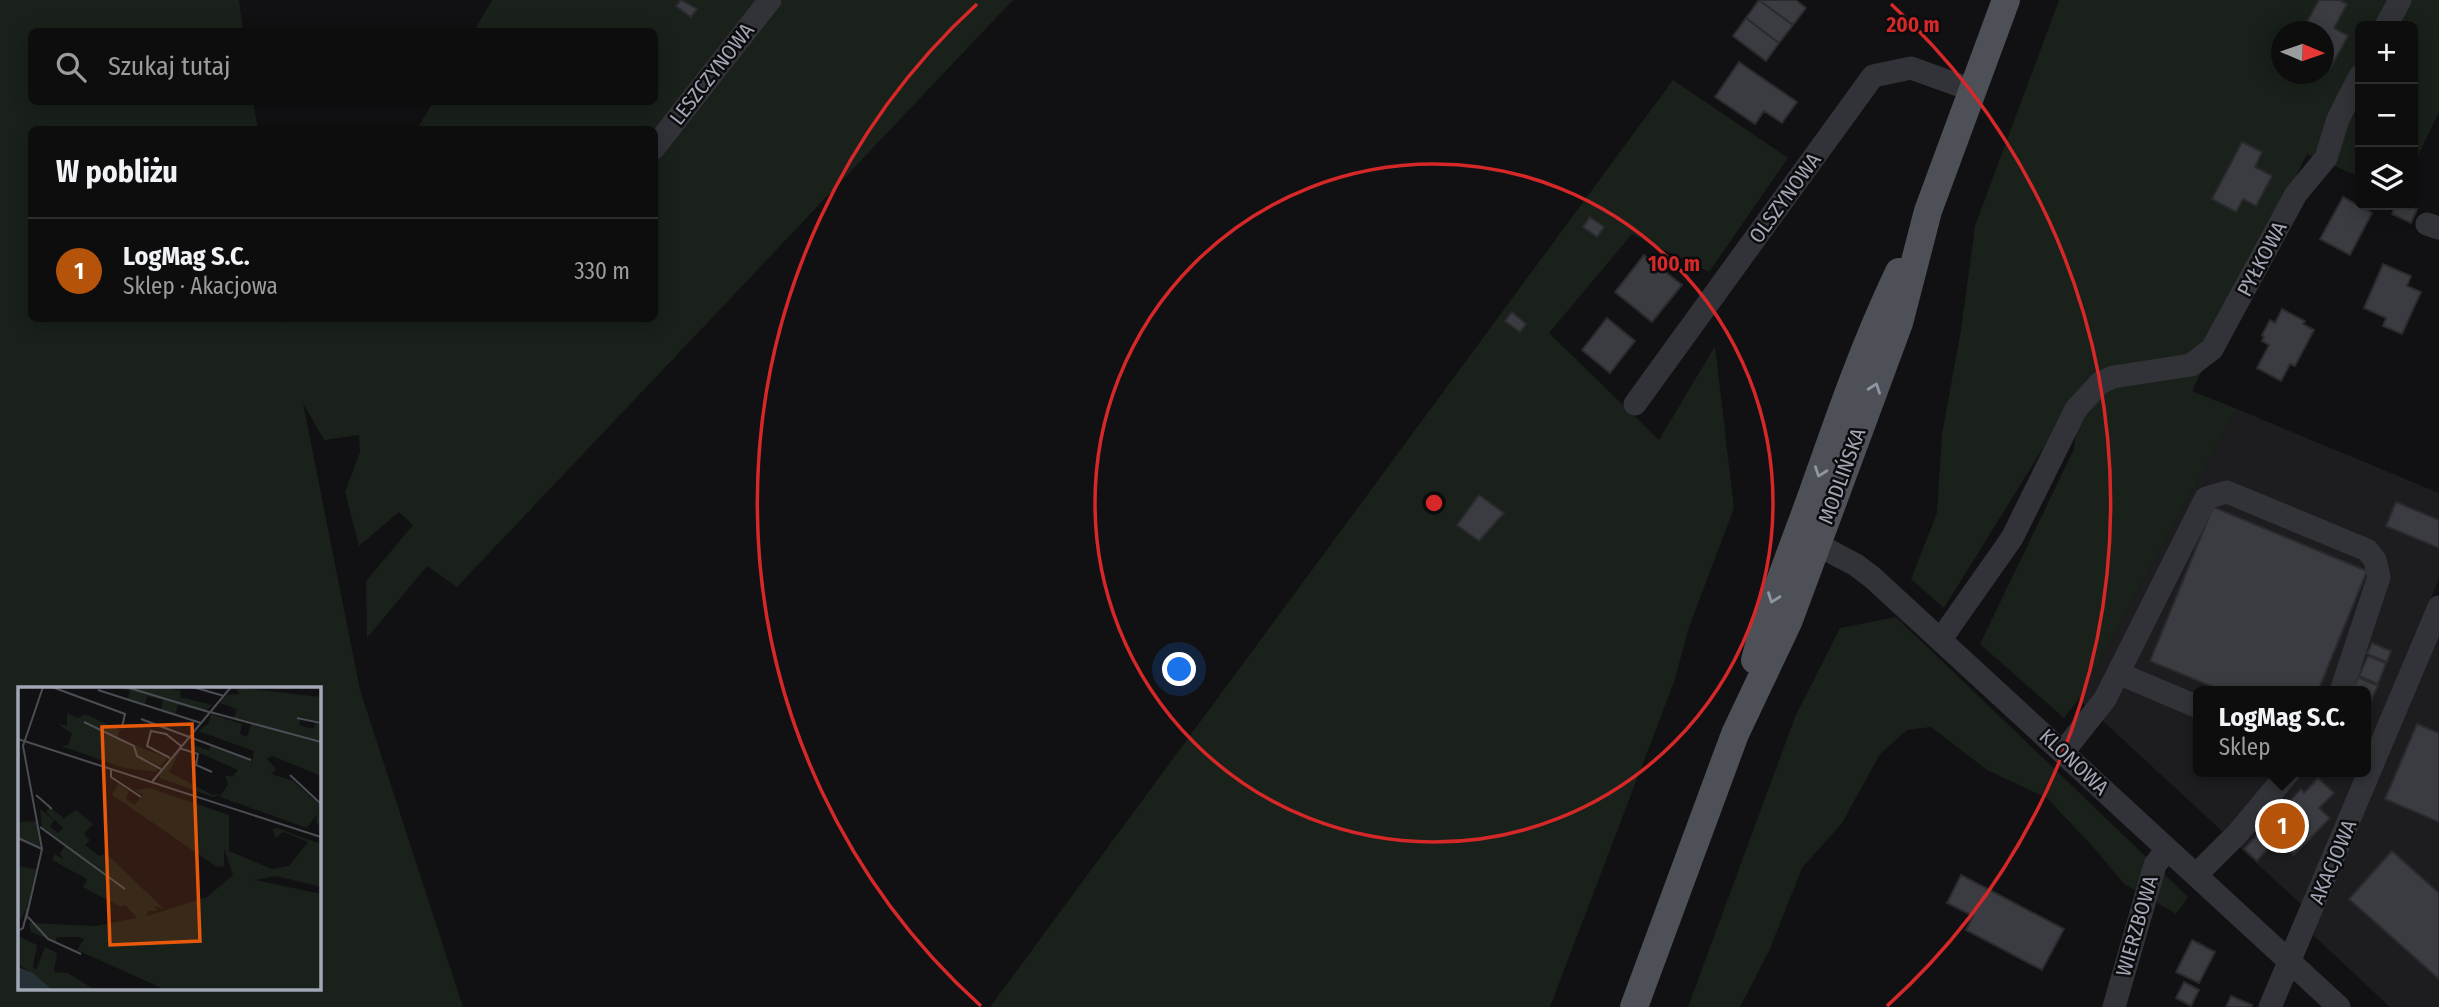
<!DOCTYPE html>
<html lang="pl">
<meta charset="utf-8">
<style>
body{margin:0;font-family:"Fira Sans Condensed",sans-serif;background:#161617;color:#f1f3f6}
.controls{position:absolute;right:21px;top:21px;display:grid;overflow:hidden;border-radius:10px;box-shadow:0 4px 18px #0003}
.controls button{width:63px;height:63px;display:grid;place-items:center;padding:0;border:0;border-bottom:2px solid #2d2d2e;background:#0d0d0e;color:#f1f3f6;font:35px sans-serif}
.compass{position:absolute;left:2271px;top:21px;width:63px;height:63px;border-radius:50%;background:#0d0d0e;box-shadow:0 4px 18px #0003;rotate:92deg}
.you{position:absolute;left:1180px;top:670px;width:24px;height:24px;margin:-18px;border:5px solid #fff;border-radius:50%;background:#1a73e8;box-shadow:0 0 0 10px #1a73e833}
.badge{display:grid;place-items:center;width:46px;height:46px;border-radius:50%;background:#b45309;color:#fff;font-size:23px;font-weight:700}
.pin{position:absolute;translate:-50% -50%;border:4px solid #fff;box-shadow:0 2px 7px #0006}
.popup{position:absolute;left:2193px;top:686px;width:178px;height:91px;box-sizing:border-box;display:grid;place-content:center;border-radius:10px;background:#0d0d0e;filter:drop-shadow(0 2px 5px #0005);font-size:23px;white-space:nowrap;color:#9a9c9e}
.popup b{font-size:26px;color:#f1f3f6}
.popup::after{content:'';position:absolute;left:50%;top:100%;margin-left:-14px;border:14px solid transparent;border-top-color:#0d0d0e}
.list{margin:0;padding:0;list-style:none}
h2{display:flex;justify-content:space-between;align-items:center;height:91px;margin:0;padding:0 28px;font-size:30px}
h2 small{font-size:23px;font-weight:400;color:#9a9c9e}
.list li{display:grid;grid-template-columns:46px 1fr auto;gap:21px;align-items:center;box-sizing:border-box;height:105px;padding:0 28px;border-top:2px solid #2d2d2e}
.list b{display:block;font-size:26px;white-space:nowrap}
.list p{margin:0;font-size:23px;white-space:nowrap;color:#9a9c9e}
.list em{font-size:23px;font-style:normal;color:#9a9c9e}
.icon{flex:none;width:38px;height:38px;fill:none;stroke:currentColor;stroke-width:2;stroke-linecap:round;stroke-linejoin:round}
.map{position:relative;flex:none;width:2439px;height:1007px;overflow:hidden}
.search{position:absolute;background:#0d0d0e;box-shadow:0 4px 18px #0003;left:28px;top:28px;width:630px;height:77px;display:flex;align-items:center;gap:18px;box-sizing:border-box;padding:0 24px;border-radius:10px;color:#9a9c9e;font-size:26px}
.panel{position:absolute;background:#0d0d0e;box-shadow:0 4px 18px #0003;left:28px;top:126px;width:630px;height:196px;border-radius:10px}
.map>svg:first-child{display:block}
.built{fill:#1d1d20}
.green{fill:#19211a;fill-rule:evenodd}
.building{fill:#3a3c41;stroke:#2b2b2f;stroke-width:2}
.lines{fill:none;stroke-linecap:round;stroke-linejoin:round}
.minor{stroke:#323338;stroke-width:23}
.major{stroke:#4d5057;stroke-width:28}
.oneway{stroke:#9096a2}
.ring{fill:none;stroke:#d62828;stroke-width:3.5}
.labels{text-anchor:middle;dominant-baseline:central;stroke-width:5;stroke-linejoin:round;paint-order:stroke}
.street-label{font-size:21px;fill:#a1a7b5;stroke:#0c0c0e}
.inset-road{fill:none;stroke:#4b4d54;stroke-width:2}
.view{fill:#e8590c;fill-opacity:0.15;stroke:#e8590c;stroke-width:3.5}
.inset-edge{fill:none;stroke:#a1a7b5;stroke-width:3.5}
.centre{fill:#d62828;stroke:#0c0c0e;stroke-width:3.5}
.ring-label{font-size:21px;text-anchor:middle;font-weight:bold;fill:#d62828;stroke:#0c0c0e;stroke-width:5;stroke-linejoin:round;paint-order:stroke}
</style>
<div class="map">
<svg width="2439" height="1007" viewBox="0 0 2439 1007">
<rect width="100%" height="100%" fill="#111113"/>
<path class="built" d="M2237,409L2439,493V579L2366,754V691H2198V772H2359L2303,906L2079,699Z
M2439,636V1007H2390L2313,935Z"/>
<path class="green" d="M0,0H239L243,31L32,32V102H253L258,129L32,130V318H285L286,323L303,318H654V130L417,129L433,102H654V32L474,31L492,0H1013L457,587L427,566L367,638L366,581L413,525L399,512L359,546L345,492L360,452L359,435L324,440L303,403L360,690L463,1007H0ZM19,688H318V988H19Z
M2059,0H2439V112L2413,166V26H2360V177L2307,154L2192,391L2237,409L2079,699L2064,718L1980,644L2074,449L2081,387L1944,608L1911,579L1937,513L1942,434L1961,330L1975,226ZM2282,32H2324V74H2282Z
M1673,80L1788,158L1709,272L1632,234L1549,333L1659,440L1715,346L1734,508L1689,627L1674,682L1550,1007H990Z
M1896,617L2188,897L2176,914L2124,884L2095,849L2047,798L1987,770L1931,727L1907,730L1880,754L1842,823L1802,868L1769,951L1740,1007H1688L1795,717L1840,628Z"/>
<path class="building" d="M681,0L697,9L691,17L676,6Z
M1759,0H1796L1806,8L1793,25Z
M1759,0L1793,25L1779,43L1746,18Z
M2319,0H2339L2347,4L2334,28L2348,36L2331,67L2324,63V32H2298L2300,27L2303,29Z
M1746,18L1779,43L1766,61L1733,36Z
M1739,62L1797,102L1782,123L1764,111L1755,124L1715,97Z
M2242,142L2262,152L2255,167L2272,176L2256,206L2243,199L2236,212L2212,199Z
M2343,197L2372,213L2350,255L2320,239Z
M2396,205L2417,209L2411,223L2392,214Z
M1590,217L1604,227L1597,237L1583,227Z
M1644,255L1682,285L1652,322L1615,292Z
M2383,264L2411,276L2407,286L2421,292L2402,334L2383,326L2386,318L2364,308Z
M2282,309L2305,321L2303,324L2314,330L2295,366L2290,364L2281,381L2257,368L2269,345L2262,341L2264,337L2262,335L2270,320L2275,323Z
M1512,312L1526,324L1520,332L1505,321Z
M1607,318L1635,341L1610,373L1582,350Z
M1479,495L1504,513L1479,541L1457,525Z
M2396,502L2439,520V548L2386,526Z
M2213,507L2367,571L2318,691H2223L2150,661Z
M2372,643L2391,651L2387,662L2367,654Z
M2368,656L2386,663L2378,684L2359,676Z
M2358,677L2378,686L2369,705L2366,704V691H2352Z
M2417,724L2439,733V822L2385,799Z
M2318,778L2334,793L2319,808L2330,818L2294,855L2265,827L2273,819L2277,823L2282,816L2279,812L2301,789L2304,793Z
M2258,834L2270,846L2257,861L2244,849Z
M2392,851L2439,893V979L2349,899Z
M1961,875L2064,929L2042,970L1966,930L1973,916L1947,903Z
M2192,940L2215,952L2199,983L2176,972Z
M2184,982L2199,990L2191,1006L2176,998Z
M2231,996L2252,1005L2251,1007H2226Z"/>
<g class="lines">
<path class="minor" d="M2386,26L2400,0
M654,148L770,0
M2427,224L2439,228
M1635,404L1873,76L1911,68L1972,90
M1803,537L1856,565L1873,578L2339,1007
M1941,639L2012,538L2076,409L2100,383L2113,377L2191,365L2212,349L2296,194L2326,158L2338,119L2360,76
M2118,673L2198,707
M2063,752L2105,699L2206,498L2227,492L2367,550L2375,560L2379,577L2341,691
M2196,875L2238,833L2289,772
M2114,1007L2155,865L2167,849
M2270,1007L2439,607"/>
<path class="major" d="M1755,660C1770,603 1793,548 1813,492C1839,418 1865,343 1899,272
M1634,1007L1735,734L1789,620L1899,323L1928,211L2006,0"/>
</g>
<defs><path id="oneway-chevron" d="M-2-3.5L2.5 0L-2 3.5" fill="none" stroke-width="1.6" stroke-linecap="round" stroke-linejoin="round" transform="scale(1.75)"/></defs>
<g class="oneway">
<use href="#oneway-chevron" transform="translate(1875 388) rotate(-70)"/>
<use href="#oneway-chevron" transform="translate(1820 472) rotate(110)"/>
<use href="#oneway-chevron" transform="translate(1773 598) rotate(110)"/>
</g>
<g class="ring">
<circle cx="1434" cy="503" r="339"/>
<path d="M981 1006A677 677 0 0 1 977 4M1891 4A677 677 0 0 1 1887 1006"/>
</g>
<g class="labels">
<g class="street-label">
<text transform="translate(712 74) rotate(-52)">LESZCZYNOWA</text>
<text transform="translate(1785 198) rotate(-54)">OLSZYNOWA</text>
<text transform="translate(2262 259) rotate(-62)">PYŁKOWA</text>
<text transform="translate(1842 476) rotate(-70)">MODLIŃSKA</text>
<text transform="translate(2074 762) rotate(43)">KLONOWA</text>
<text transform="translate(2333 862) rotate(-67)">AKACJOWA</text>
<text transform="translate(2137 926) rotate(-74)">WIERZBOWA</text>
</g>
</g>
<g transform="translate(18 687)">
<rect width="303" height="303" fill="#111113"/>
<path d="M97,0H146L163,4L162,10L194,18L187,25L160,18L157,27L143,22L145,13L129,9L127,17L110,12L112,4ZM217,0L303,10V35L283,30L281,38L295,42L298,36L303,37V89L254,69L249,72L258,82L253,87L275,94L303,119V140L298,136L299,127L289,141L202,110L210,97L207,88L214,90L220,83L173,62L175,58L191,63L192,59L234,74L236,64L180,44L190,37L193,27L224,37L222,47L229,50L233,37L216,31L219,22L202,16L209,8L222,7ZM49,26L60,31L67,27L102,43L99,51L149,71L143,79L125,71L140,82L137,85L106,81L43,59L50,58L54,47L40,37L49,39ZM165,59L151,85L195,108L205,106L195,110L142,91L141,86ZM100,97L111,104L108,111L116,118L125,108L117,103L132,101L211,128V164L254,182L271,179L290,155L266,145L250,155L257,150L255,142L259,141L303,157V200L259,189L237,193L303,207V303H148L59,263L66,252L62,250H39L37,255L13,245L11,236L78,239L119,231L107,218L103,220L65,200L69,192L34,173L37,167L45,172L42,166L47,159L24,142L22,122L36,133L32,140L40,146L45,141L28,125L31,120L45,130L43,133L58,123L75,137L66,147L72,153L67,158L81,169L88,166L147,223L137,219L139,224H130L129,229L189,210L215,188L206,161V179L199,180L94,108ZM0,103L1,135L19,134L22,160L0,151ZM0,179L18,182L11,216L2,234ZM0,249L19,258L15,280L18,283L27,260L39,266L36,285L50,286L77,303H0V279L27,295L0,277Z" fill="#19211a"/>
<path d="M0,280L15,286L34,303H0Z" fill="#263037"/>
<path class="inset-road" d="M34,0L107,27L104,40M108,0L191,25M175,0L206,9M80,3L183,36M192,25L303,55M279,31L303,36M123,32L233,73M66,35L116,59L119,69L143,82M0,52L303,150M161,61L180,67L178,78L194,85M152,71L129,59L133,44L148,47L163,59M93,83V90L123,110M272,88L303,117M134,95L213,0M18,108L34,122M22,140L107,202M0,151L24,162M10,230L30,252L63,267M8,232L24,162L5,59L25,0M0,244L5,241L10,221"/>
<path class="view" d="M174,37L182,254L92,258L84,40Z"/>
<rect width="303" height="303" class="inset-edge"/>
</g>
<circle cx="1434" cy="503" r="10" class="centre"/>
<g class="ring-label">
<text x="1913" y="32">200 m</text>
<text x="1674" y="271">100 m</text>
</g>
</svg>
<div class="controls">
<button>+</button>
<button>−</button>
<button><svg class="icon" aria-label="layers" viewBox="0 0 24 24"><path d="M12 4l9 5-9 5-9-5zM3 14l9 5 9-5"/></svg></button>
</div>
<svg class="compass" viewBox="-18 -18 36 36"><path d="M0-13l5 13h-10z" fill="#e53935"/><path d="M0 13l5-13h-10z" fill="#9a9c9e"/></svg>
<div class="you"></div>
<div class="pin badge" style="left:2282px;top:826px">1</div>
<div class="popup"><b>LogMag S.C.</b>Sklep</div>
<div class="search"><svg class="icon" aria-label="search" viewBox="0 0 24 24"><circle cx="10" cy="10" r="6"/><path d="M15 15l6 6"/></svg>Szukaj tutaj</div>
<section class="panel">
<h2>W pobliżu<small></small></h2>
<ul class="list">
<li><span class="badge">1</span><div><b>LogMag S.C.</b><p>Sklep · Akacjowa</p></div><em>330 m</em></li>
</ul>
</section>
</div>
